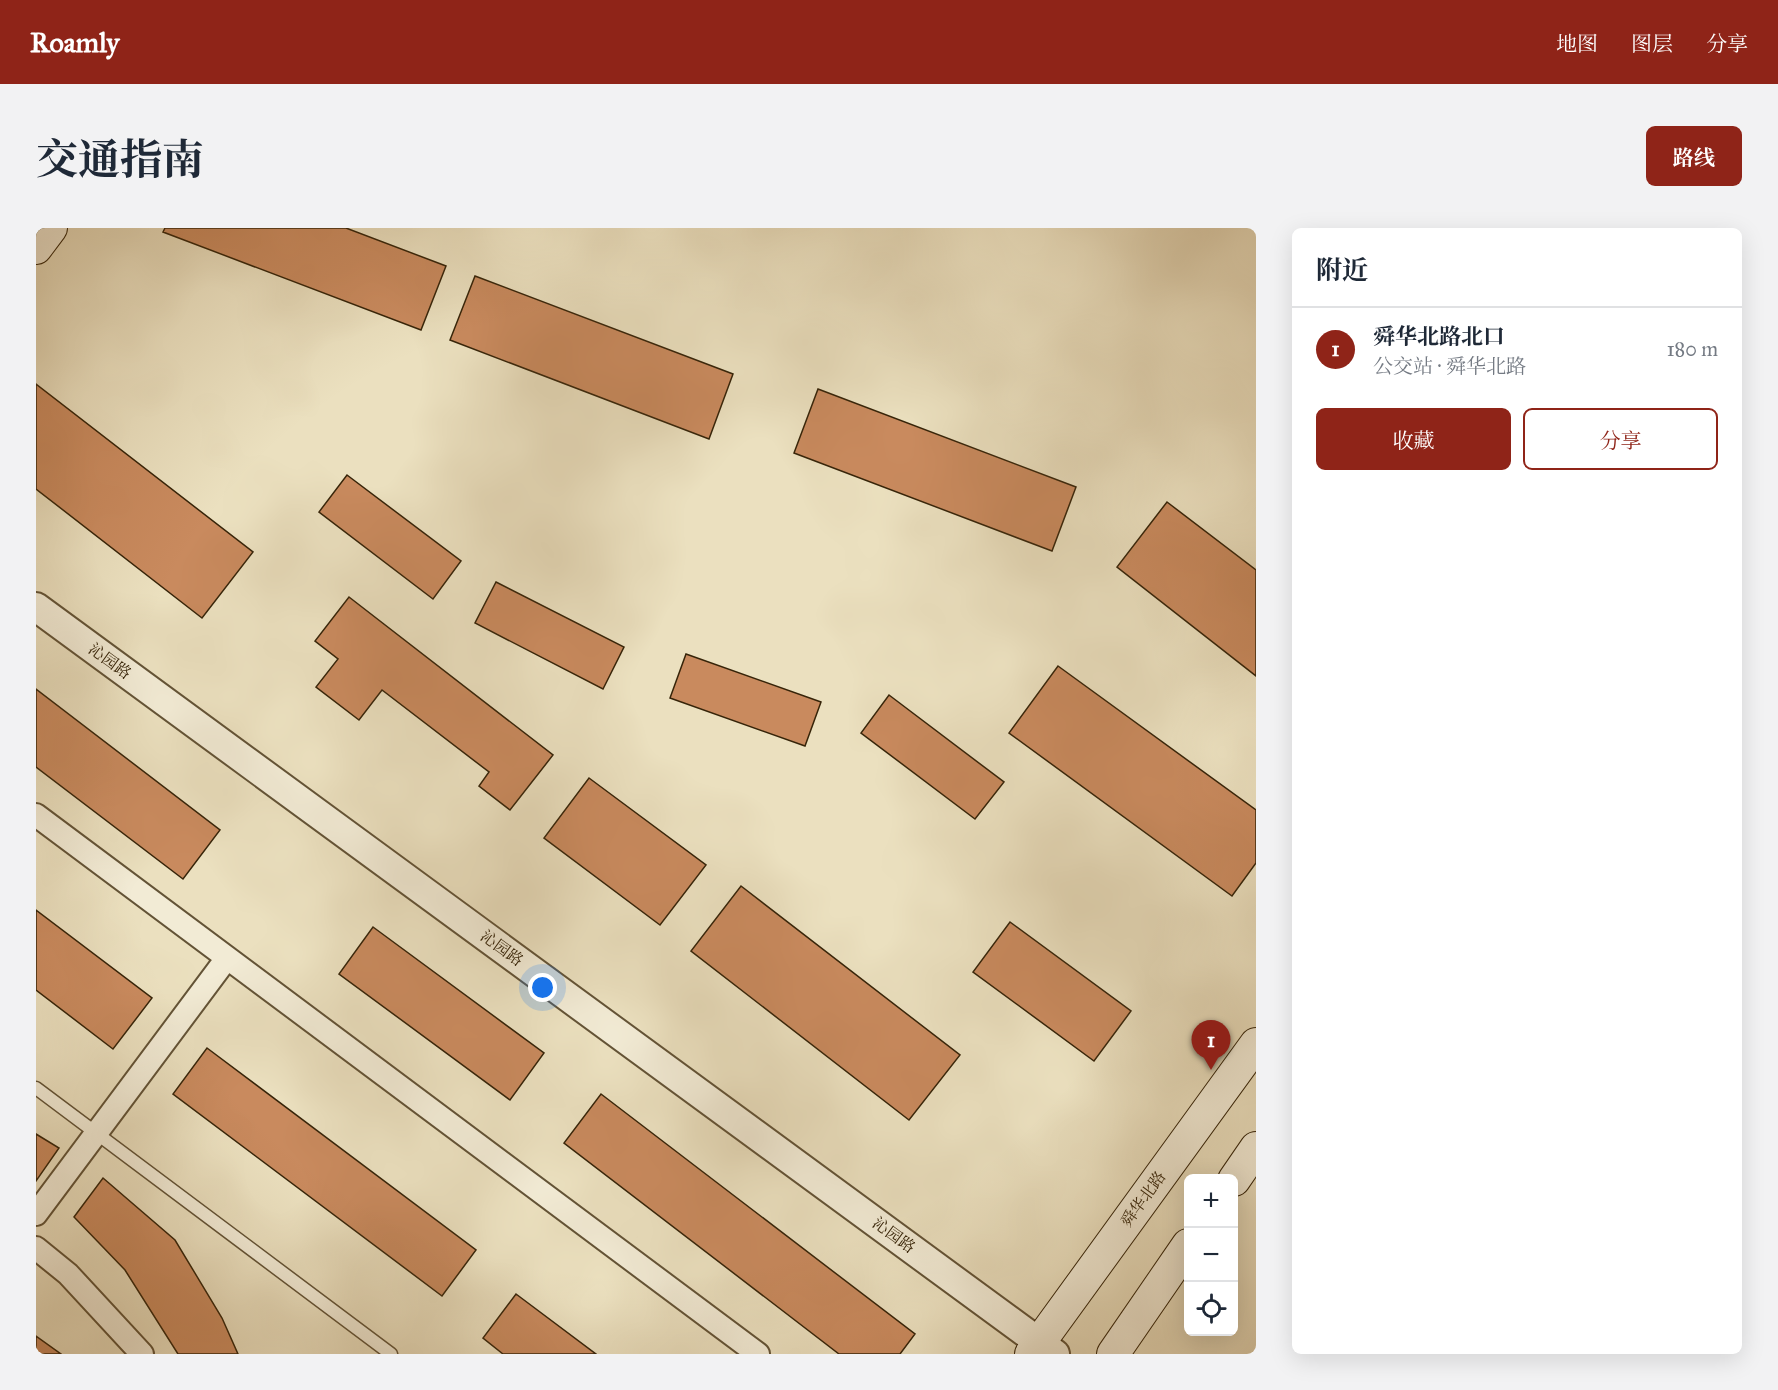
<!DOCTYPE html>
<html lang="zh">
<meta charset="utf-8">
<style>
body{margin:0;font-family:"IM FELL Great Primer","Noto Serif SC",serif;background:#f2f2f3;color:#1f2937}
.controls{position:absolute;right:18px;bottom:18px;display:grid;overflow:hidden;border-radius:9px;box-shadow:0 6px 24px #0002}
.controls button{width:54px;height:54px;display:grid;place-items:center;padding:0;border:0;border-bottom:2px solid #e0e1e3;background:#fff;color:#1f2937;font:30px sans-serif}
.you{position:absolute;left:507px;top:760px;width:21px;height:21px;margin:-15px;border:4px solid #fff;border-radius:50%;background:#1a73e8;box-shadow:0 0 0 9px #1a73e833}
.badge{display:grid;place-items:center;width:39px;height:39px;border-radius:50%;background:#8f2418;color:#fff;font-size:20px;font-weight:700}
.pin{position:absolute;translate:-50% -50px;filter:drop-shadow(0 2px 3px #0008)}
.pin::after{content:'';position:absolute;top:32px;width:21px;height:18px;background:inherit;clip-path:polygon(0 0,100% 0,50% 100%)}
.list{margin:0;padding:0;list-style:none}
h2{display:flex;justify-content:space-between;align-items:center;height:78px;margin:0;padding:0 24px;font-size:26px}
h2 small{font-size:20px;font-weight:400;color:#747a83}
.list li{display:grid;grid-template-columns:39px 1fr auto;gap:18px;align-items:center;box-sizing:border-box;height:84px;padding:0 24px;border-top:2px solid #e0e1e3}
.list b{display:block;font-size:22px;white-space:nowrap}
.list p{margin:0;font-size:20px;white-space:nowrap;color:#747a83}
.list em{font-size:20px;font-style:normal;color:#747a83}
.actions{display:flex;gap:12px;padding:18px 24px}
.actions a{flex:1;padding:14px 0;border:2px solid #8f2418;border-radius:9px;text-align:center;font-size:21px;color:#8f2418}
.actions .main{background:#8f2418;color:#fff}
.icon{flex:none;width:33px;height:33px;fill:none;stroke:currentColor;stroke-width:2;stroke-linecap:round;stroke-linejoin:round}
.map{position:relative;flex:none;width:1220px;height:1126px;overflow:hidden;border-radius:9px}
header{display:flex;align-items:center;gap:36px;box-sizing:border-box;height:84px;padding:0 30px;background:#8f2418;color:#fff}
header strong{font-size:28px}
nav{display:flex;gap:33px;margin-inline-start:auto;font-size:21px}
.intro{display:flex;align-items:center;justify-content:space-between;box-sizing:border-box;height:144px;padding:0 36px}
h1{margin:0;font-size:42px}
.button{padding:15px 27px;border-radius:9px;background:#8f2418;color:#fff;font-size:21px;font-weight:700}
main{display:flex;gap:36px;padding:0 36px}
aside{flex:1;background:#fff;border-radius:9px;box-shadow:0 6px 24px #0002}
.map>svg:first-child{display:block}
.building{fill:#c98a5e;stroke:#362409;stroke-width:1.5}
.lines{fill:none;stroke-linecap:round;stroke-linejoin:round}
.service-casing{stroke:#635336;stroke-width:15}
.minor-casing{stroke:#635336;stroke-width:26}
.tertiary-casing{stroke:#635336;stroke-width:32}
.secondary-casing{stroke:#362409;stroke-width:34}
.service{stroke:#f2ebd5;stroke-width:12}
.minor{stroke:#f2ebd5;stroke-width:22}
.tertiary{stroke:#f2ebd5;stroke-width:28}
.secondary{stroke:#f2ebd5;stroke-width:32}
.labels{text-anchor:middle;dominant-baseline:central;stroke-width:4.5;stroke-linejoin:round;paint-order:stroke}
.street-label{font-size:16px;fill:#362409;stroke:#f2ebd5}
</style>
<header>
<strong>Roamly</strong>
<nav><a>地图</a><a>图层</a><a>分享</a></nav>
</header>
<div class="intro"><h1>交通指南</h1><a class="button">路线</a></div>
<main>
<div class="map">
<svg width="1220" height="1126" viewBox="0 0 1220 1126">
<rect width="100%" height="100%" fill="#ebe0bf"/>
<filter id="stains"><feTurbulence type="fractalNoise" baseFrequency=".00333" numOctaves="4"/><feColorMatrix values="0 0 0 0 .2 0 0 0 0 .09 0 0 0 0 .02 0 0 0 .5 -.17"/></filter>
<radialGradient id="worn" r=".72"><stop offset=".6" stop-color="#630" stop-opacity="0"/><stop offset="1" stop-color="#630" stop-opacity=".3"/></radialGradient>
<path class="building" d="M129,0H310L410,38L385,102L127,4Z
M439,48L697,146L673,211L414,112Z
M0,156L217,324L166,390L0,261Z
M782,161L1040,259L1016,323L758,225Z
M311,247L425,333L397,371L283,284Z
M1131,274L1220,342V448L1081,339Z
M460,354L588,419L567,461L439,395Z
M313,369L517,527L474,582L443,558L453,544L346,462L323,492L280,459L302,431L279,413Z
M650,426L785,474L769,518L634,470Z
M1022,438L1220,582V635L1196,668L973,505Z
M0,461L184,602L147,651L0,539Z
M853,467L968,554L939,591L825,505Z
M553,550L670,637L624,697L508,610Z
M705,658L924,827L873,892L655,723Z
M0,682L116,770L77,821L0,762Z
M974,694L1095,783L1058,833L937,744Z
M337,699L508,825L474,872L303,746Z
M171,820L440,1022L406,1068L137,866Z
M565,866L879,1106L864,1126H803L528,915Z
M0,906L23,920L0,953Z
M67,950L139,1012L186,1090L202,1126H142L89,1042L38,989Z
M480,1066L560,1126H467L447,1110Z
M0,1108L25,1126H0Z"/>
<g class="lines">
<g class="service-casing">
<path id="service" d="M0,860L355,1126"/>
</g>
<g class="minor-casing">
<path id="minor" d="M0,587L722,1126
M0,986L191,730
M0,1020L32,1046L106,1126"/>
</g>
<g class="tertiary-casing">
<path id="tertiary" d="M0,379L1019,1126"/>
</g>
<g class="secondary-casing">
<path id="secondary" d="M0,20L15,0
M1198,952L1220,920
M995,1126L1220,816
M1077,1126L1152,1017"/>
</g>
<use href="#service" class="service"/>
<use href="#minor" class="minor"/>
<use href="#tertiary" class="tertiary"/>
<use href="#secondary" class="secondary"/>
</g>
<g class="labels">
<g class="street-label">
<text transform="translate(74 433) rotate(36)">沁园路</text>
<text transform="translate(466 720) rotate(36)">沁园路</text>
<text transform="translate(1107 971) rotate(-54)">舜华北路</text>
<text transform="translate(858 1007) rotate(36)">沁园路</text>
</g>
</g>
<rect width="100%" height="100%" filter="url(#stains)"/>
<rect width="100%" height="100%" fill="url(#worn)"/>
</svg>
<div class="controls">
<button>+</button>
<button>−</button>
<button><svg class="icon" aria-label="locate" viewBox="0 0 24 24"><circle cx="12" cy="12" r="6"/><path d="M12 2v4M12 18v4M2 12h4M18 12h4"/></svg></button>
</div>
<div class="you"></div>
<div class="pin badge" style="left:1175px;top:842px">1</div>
</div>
<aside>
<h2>附近<small></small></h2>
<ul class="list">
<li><span class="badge">1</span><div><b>舜华北路北口</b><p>公交站 · 舜华北路</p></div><em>180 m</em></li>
</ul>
<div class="actions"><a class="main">收藏</a><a>分享</a></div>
</aside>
</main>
